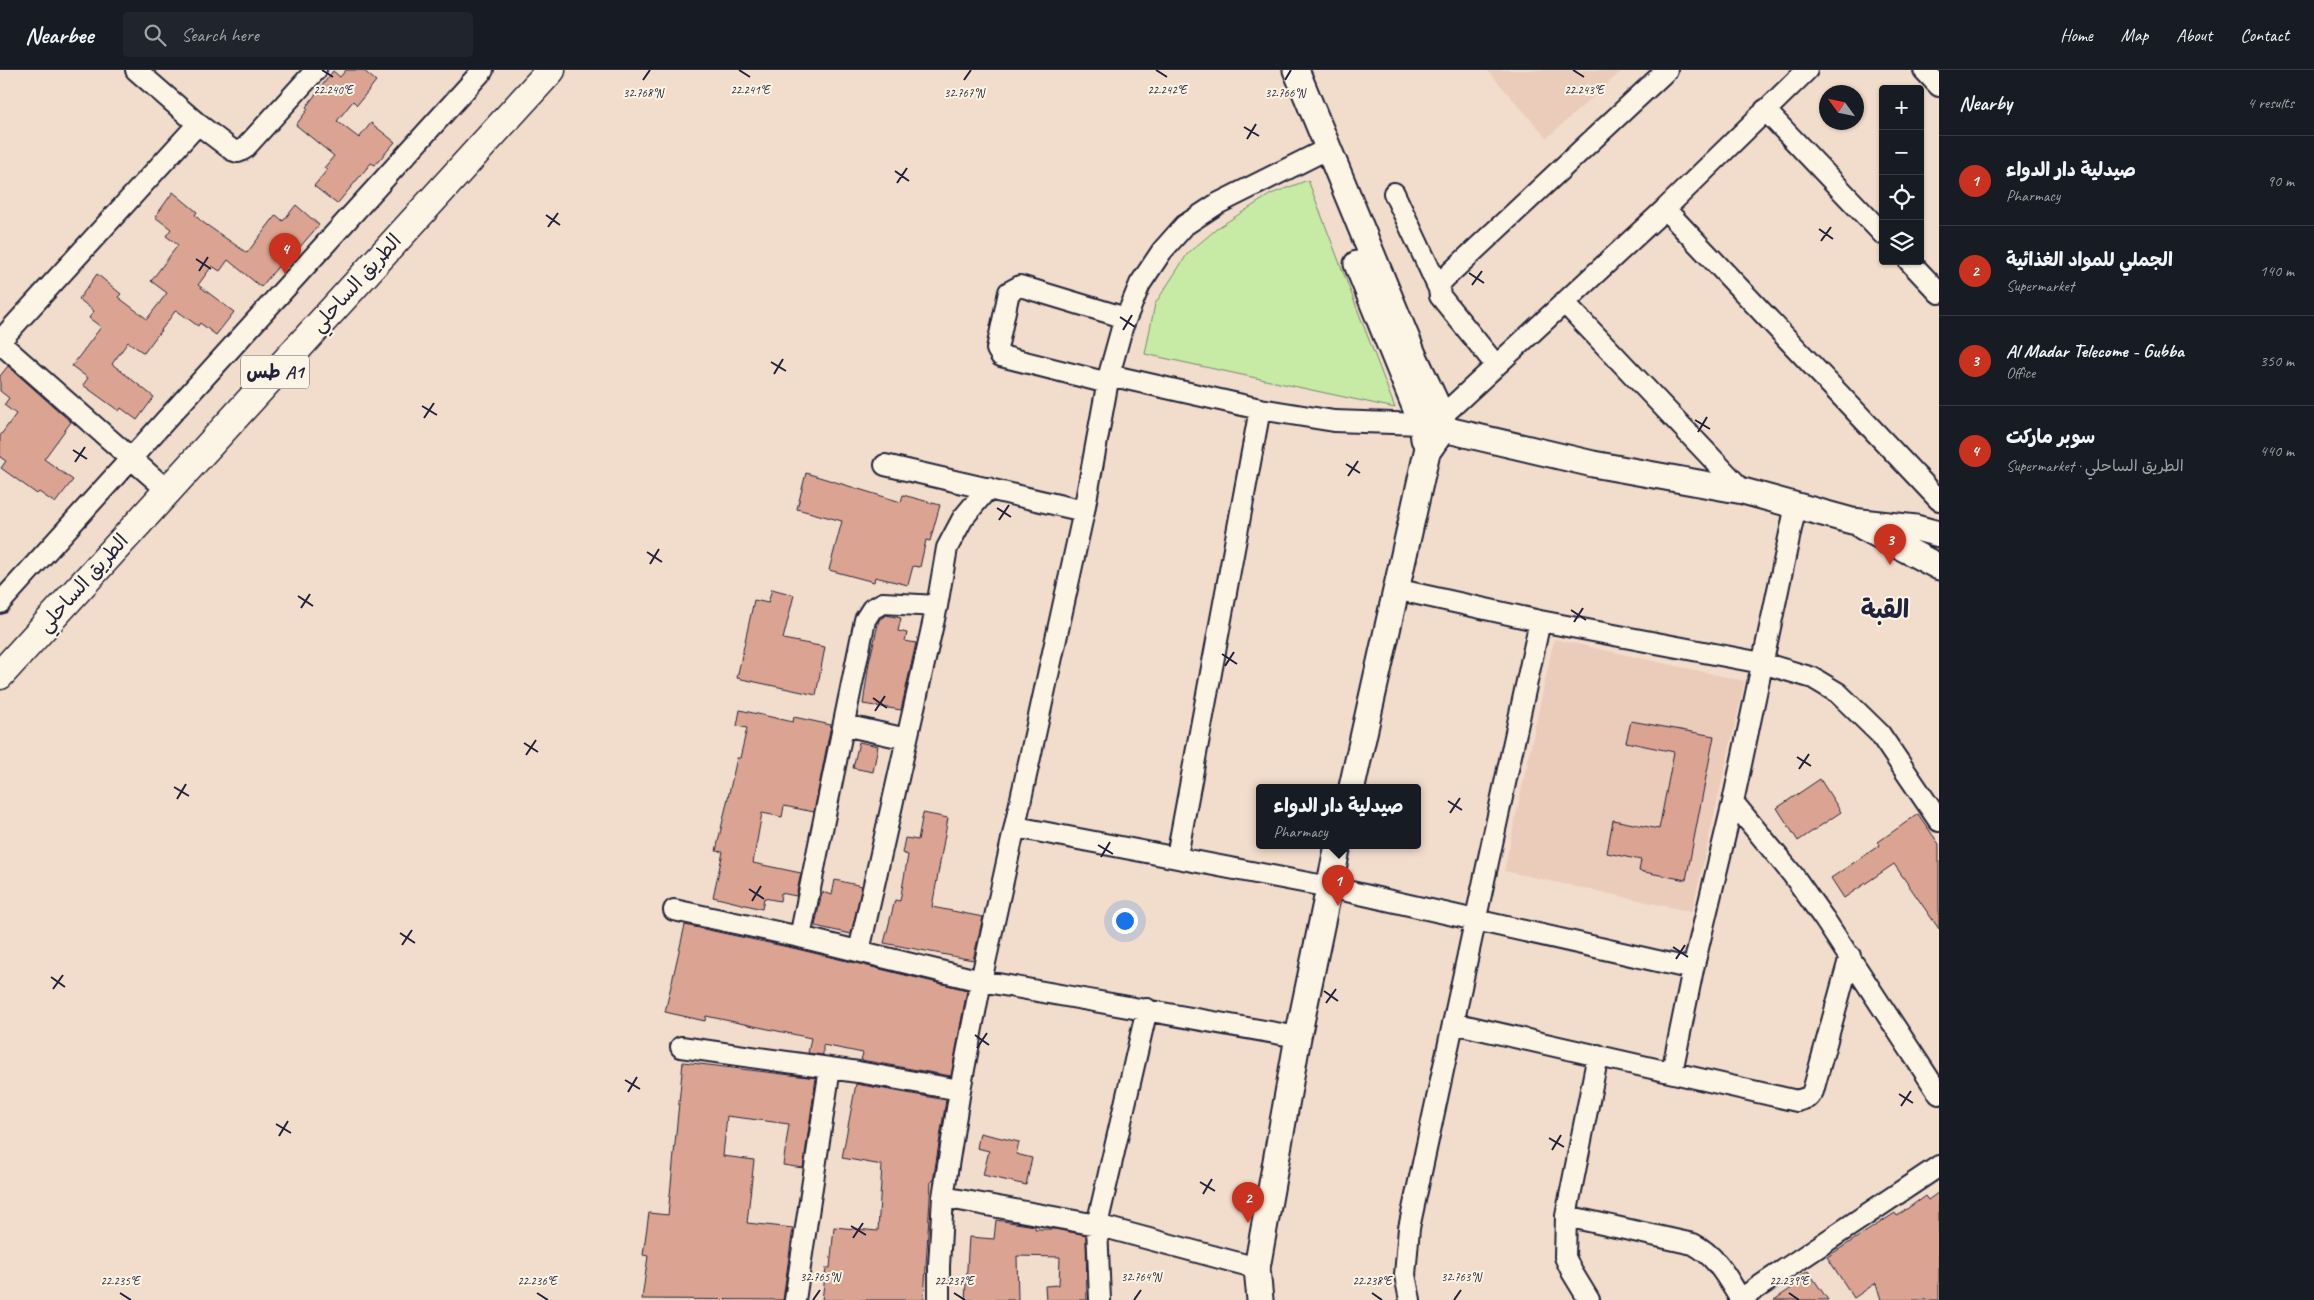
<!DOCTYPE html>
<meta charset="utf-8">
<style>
body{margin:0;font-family:Caveat,"Playpen Sans Arabic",sans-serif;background:#20242c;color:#f1f3f6}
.controls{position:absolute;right:15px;top:15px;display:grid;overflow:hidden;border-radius:5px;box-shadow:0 1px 4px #0004}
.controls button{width:45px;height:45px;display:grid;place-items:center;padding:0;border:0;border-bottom:1px solid #363941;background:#171b24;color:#f1f3f6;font:25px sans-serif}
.compass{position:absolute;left:1819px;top:15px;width:45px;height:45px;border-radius:50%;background:#171b24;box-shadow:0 1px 4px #0004;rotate:303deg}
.you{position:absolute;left:1124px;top:850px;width:18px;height:18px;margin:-12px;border:4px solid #fff;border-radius:50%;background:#1a73e8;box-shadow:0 0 0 8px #1a73e833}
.badge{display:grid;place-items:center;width:32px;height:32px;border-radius:50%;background:#c8321e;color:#fff;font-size:16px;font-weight:700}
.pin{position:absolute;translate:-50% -41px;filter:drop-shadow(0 1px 2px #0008)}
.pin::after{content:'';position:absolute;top:26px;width:18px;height:15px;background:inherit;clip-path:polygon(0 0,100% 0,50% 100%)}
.popup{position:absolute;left:1256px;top:714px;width:165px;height:65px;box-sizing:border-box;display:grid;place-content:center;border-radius:5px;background:#171b24;filter:drop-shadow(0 1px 4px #0005);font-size:16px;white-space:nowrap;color:#9ea1a6}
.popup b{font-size:19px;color:#f1f3f6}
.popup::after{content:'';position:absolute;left:50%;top:100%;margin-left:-10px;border:10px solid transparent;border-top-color:#171b24}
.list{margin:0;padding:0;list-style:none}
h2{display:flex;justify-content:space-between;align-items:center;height:65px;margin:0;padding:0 20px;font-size:21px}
h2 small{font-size:16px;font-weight:400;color:#9ea1a6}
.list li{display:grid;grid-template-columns:32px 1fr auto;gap:15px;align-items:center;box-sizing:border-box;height:90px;padding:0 20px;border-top:1px solid #363941}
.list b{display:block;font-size:19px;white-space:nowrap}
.list p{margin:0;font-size:16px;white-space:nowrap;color:#9ea1a6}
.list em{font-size:16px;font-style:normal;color:#9ea1a6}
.icon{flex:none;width:28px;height:28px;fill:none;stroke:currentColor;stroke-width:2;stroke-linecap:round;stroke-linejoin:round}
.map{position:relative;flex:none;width:1939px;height:1230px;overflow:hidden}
header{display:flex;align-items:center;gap:30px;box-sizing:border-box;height:70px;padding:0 25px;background:#171b24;border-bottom:1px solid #363941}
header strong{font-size:24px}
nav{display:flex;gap:28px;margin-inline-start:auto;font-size:18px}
.search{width:350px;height:45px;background:#20242c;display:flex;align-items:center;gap:12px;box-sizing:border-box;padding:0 18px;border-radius:5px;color:#9ea1a6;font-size:19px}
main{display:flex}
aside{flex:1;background:#171b24}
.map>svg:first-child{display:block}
.built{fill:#ebccbb}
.green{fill:#c7eaa4;stroke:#748670}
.building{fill:#dba492;stroke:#22223b}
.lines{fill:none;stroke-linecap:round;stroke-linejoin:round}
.minor-casing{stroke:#22223b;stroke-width:24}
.major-casing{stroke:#22223b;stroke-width:29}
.highway-casing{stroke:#22223b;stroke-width:31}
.minor{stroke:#fcf5e5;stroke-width:20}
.major{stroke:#fcf5e5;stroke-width:25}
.highway{stroke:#fcf5e5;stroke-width:28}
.ticks{fill:none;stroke:#22223b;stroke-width:2}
.labels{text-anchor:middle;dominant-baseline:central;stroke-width:4;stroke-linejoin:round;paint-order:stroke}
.shield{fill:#fcf5e5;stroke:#63616e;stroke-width:1}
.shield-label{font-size:19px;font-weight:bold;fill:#22223b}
.street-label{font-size:20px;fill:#22223b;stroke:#fcf5e5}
.district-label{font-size:25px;font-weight:bold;fill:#22223b;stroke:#fcf5e5}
.ticks-label{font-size:12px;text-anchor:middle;fill:#22223b;stroke:#fcf5e5;stroke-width:4;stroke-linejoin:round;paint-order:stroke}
</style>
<header>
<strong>Nearbee</strong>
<div class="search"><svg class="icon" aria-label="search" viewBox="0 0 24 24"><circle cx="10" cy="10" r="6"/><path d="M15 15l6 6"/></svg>Search here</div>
<nav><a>Home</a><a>Map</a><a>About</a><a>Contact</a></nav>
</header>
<main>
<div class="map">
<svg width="1939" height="1230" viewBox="0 0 1939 1230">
<rect width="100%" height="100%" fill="#f2ddcc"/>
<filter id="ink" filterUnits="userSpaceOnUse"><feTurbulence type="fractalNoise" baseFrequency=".02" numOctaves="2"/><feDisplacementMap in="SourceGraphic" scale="10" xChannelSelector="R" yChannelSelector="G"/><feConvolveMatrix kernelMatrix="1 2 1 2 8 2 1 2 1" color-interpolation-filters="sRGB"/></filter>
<g filter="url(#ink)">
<path class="built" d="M1487,0H1623L1547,68Z
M1554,569L1745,611L1692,842L1504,801Z"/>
<path class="green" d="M1308,110L1395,338L1145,284L1155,234L1188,183L1219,157L1271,124Z"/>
<path class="building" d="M346,0H363L376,11L357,35L353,31L337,51L359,68L371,53L395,72L375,95L371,93L337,134L314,116L327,100L324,98L334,86L296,55L308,39L306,37L333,1L340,7Z
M173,122L197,142L195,145L201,151L247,183L276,145L283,151L296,135L319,155L299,178L296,175L261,217L228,190L220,201L212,196L198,215L234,242L216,265L200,253L198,256L176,240L144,283L128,272L112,294L154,327L137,350L121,338L119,341L83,315L88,308L72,296L101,257L89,248L94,241L79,229L97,204L121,224L118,227L147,249L167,223L151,211L178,175L166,166L171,159L155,147Z
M8,296L71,352L44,389L73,410L55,433L39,422L37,424L1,398L6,391L0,387V366L16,344L4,335L9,328L0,321V306Z
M806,403L901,432L903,425L940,435L930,471L926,470L920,497L913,496L908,515L875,507L874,512L829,500L842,451L797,439Z
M772,519L794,525L783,569L825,577L816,625L737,608L754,530L768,533Z
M886,545L901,548L898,561L907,563L905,571L916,573L901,640L863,634L869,593L879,550Z
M740,640L793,652L794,647L831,655L814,742L784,736L782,747L762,743L753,793L801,803L796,826L781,823L780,831L764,828L762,839L713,827L723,782L716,781L737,688H740L747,658L737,656Z
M1631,651L1714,666L1686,810L1639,801L1641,790L1607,783L1613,750L1659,759L1674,682L1626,672Z
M859,672L878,676L873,702L853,698Z
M1820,709L1841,742L1798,771L1777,738Z
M923,743L948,748L932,837L983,847L973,890L884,873L895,830L900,831L908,785L902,783L905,768L918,770Z
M1918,744L1939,774V859L1894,794L1844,828L1831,808L1880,775L1878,772Z
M835,810L862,816L851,864L815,856L822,822L832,825Z
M685,855L797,879L967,920L951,1006L861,990L863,983L823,975V985L808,983L811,968L706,946L705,951L665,942Z
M683,992L816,1008L803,1098L783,1095L789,1054L727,1046L723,1086L754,1090L747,1153L793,1158L783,1230L642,1229L648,1186L643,1185L649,1143L668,1145Z
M856,1014L946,1030L933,1111H931L924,1230H822L826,1198H830L834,1157L878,1161L882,1095L842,1088Z
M980,1063L1019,1072L1016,1084L1032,1088L1026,1115L983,1105L989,1081L977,1078Z
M1939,1122V1230H1881L1876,1213L1854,1228L1827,1187L1895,1143L1897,1146L1925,1126L1928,1130Z
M996,1150L1035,1156V1159H1055L1086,1165L1087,1230H1046L1045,1216L1059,1215L1060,1187L1017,1186L1018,1230H965L969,1167L994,1169Z
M1808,1201L1828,1230H1774L1799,1213L1796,1209Z"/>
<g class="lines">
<g class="minor-casing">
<path id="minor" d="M136,0L198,54L232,80L238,82L244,79L316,0
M1924,0L1939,16
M1765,40L1883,164
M1394,123L1439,219L1440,226L1495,294
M1665,139L1939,430
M1909,191L1939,223
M1439,219L1441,212L1447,206L1667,0
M1564,232L1743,421
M0,271L198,54
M0,273L167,420
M1109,305L1260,339L1334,351L1422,354
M1108,313L1001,286L997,279L1009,222L1020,216L1126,248
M1442,346L1665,139L1807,0
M885,395L1084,441
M1395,519L1540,551L1762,593L1813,608L1838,623L1880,664L1939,751
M0,533L483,0
M844,655L907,669
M1733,732L1793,805L1825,850L1939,1024
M1016,757L1329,817L1693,899
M1177,786L1260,339
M674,840L800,867L981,911L1298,967
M800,867L865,550L872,539L883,533L937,536
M859,881L937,536L947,478L963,448L988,418
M1453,953L1797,1031L1809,1027L1813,1021L1850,886
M681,977L858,1002L960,1020
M1672,1002L1693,899L1733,732L1796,435
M943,1127L1097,1155L1257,1198
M1566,1146L1693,1174C1717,1186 1727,1208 1741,1230
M795,1230L830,998
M939,1230V1196L943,1127L960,1020L981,911L1084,441L1109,305L1122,258L1140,214L1162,181L1185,155L1217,134L1327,79
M1100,1230L1097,1155L1147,939
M1410,1230L1405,1205L1409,1158L1540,551
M1589,1230L1572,1202L1565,1187L1566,1146L1598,985
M1739,1230L1939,1096"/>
</g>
<g class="major-casing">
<path id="major" d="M1296,0L1413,284L1442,346L1444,358L1427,382L1352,717
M1357,194L1422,354L1424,369
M1422,354L1593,394L1743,421L1852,451L1916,458L1939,464
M1863,457L1939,497
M1260,1230L1257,1198L1298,967L1338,775"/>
</g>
<g class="highway-casing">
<path id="highway" d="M0,605L551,0"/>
</g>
<use href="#minor" class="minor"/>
<use href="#major" class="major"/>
<use href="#highway" class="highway"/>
</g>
</g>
<path class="ticks" d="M322,0L333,7M739,0L750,7M1156,0L1167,7M1573,0L1584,7M643,10L650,0M964,10L971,0M1285,10L1291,0M1244,57L1259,66M1247,69L1256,54M895,101L909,111M897,113L907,98M546,145L560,155M548,157L558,143M1819,159L1833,169M1821,171L1831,157M196,189L211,199M199,201L208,187M1469,203L1484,213M1472,215L1482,201M1120,247L1135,257M1123,260L1132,245M771,292L786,301M774,304L783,289M422,336L437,345M424,348L434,333M1695,350L1710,359M1698,362L1707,347M73,380L87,389M75,392L85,377M1346,394L1360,403M1348,406L1358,391M997,438L1011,447M999,450L1009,435M647,482L662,492M650,494L659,479M298,526L313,536M301,538L310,524M1571,540L1586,550M1574,552L1583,538M1222,584L1237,594M1225,596L1234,582M873,628L887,638M875,641L885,626M524,673L538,682M526,685L536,670M1797,687L1811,696M1799,699L1809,684M174,717L189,726M177,729L186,714M1448,731L1462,740M1450,743L1460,728M1098,775L1113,784M1101,787L1110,772M749,819L764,829M752,831L761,816M400,863L415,873M402,875L412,860M1673,877L1688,887M1676,889L1685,875M51,907L65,917M53,919L63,905M1324,921L1338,931M1326,933L1336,919M975,965L989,975M977,978L987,963M625,1010L640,1019M628,1022L637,1007M1899,1024L1913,1033M1901,1036L1911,1021M276,1054L291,1063M279,1066L288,1051M1549,1068L1564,1077M1552,1080L1561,1065M1200,1112L1215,1121M1203,1124L1212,1109M851,1156L866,1165M853,1168L863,1153M120,1223L131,1230M537,1223L548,1230M954,1223L965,1230M1372,1223L1382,1230M1789,1223L1799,1230M813,1230L820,1220M1134,1230L1141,1220M1454,1230L1461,1220"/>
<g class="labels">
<rect class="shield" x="241" y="285.5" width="68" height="33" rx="4"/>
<g class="shield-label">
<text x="275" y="302">طس A1</text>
</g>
<g class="street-label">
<text transform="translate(356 213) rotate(-48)">الطريق الساحلي</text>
<text transform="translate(83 513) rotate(-48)">الطريق الساحلي</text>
</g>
<g class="district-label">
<text x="1885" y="540">القبة</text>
</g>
</g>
<g class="ticks-label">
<text x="333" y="24">22.240°E</text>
<text x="750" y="24">22.241°E</text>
<text x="1167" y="24">22.242°E</text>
<text x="1584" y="24">22.243°E</text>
<text x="964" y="27">32.767°N</text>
<text x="1285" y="27">32.766°N</text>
<text x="643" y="27">32.768°N</text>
<text x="820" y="1211">32.765°N</text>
<text x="1141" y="1211">32.764°N</text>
<text x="1461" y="1211">32.763°N</text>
<text x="120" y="1215">22.235°E</text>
<text x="537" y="1215">22.236°E</text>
<text x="954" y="1215">22.237°E</text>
<text x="1372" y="1215">22.238°E</text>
<text x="1789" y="1215">22.239°E</text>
</g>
</svg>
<div class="controls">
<button>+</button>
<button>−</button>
<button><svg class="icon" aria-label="locate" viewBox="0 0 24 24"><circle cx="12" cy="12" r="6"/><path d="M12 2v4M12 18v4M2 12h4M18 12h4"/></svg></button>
<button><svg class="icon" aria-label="layers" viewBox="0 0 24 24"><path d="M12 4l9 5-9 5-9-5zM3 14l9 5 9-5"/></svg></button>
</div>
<svg class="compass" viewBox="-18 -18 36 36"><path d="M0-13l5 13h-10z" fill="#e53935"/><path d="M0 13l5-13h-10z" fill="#9ea1a6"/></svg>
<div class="you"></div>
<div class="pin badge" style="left:1338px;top:836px">1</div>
<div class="popup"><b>صيدلية دار الدواء</b>Pharmacy</div>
<div class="pin badge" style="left:1248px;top:1153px">2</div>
<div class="pin badge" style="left:1890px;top:495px">3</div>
<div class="pin badge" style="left:285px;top:204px">4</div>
</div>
<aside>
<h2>Nearby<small>4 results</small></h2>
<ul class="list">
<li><span class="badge">1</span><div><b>صيدلية دار الدواء</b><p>Pharmacy</p></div><em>90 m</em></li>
<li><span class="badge">2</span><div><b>الجملي للمواد الغذائية</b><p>Supermarket</p></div><em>140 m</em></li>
<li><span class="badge">3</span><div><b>Al Madar Telecome - Gubba</b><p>Office</p></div><em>350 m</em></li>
<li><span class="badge">4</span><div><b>سوبر ماركت</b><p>Supermarket · الطريق الساحلي</p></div><em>440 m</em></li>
</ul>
</aside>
</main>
